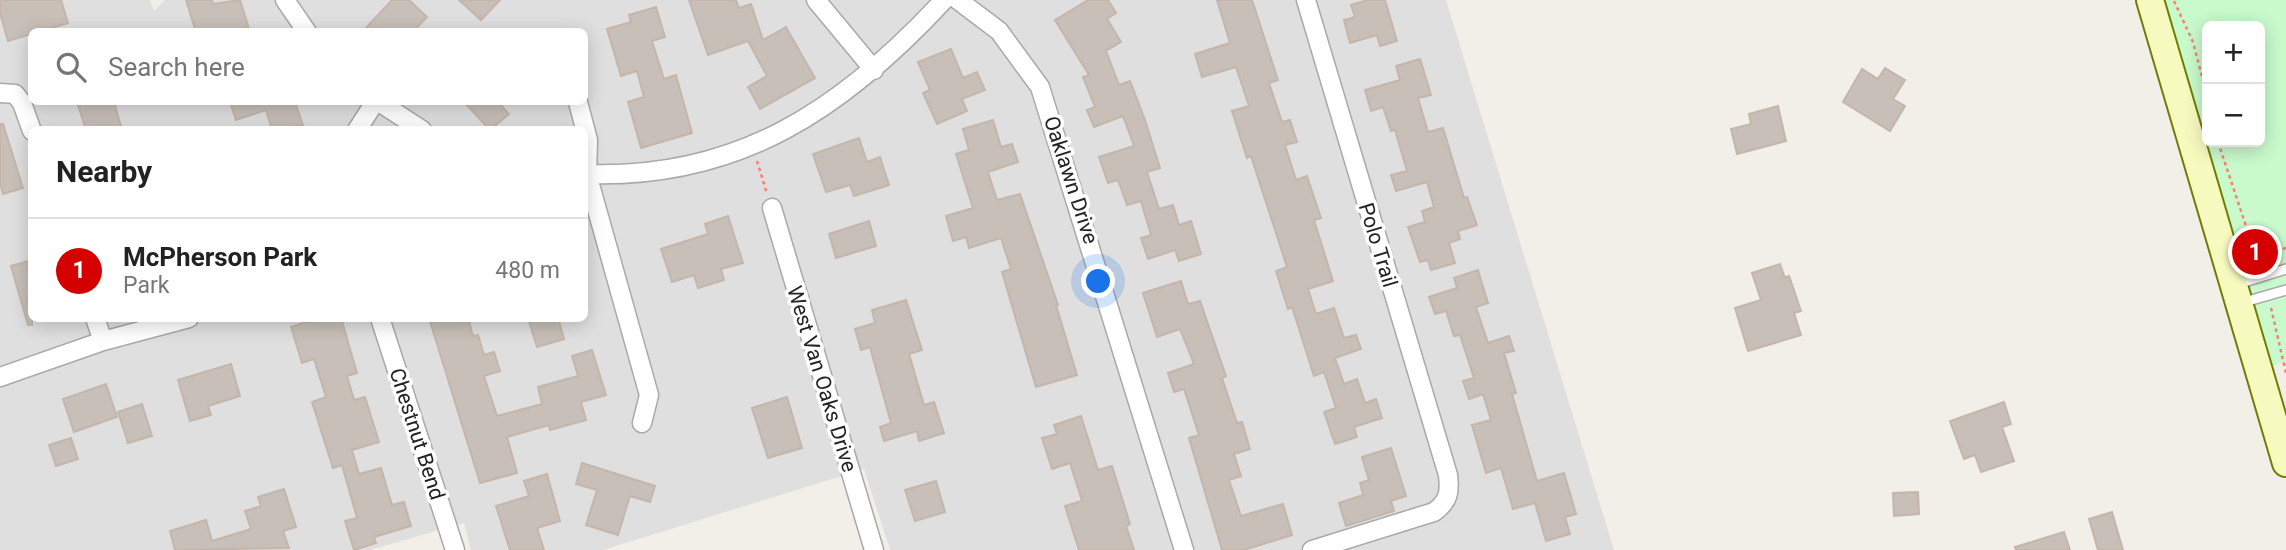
<!DOCTYPE html>
<meta charset="utf-8">
<style>
body{margin:0;font-family:Roboto,sans-serif;background:#f6f6f6;color:#222}
.controls{position:absolute;right:21px;top:21px;display:grid;overflow:hidden;border-radius:10px;box-shadow:0 4px 18px #0003}
.controls button{width:63px;height:63px;display:grid;place-items:center;padding:0;border:0;border-bottom:2px solid #e0e0e0;background:#fff;color:#222;font:35px sans-serif}
.you{position:absolute;left:1099px;top:282px;width:24px;height:24px;margin:-18px;border:5px solid #fff;border-radius:50%;background:#1a73e8;box-shadow:0 0 0 10px #1a73e833}
.badge{display:grid;place-items:center;width:46px;height:46px;border-radius:50%;background:#d40000;color:#fff;font-size:23px;font-weight:700}
.pin{position:absolute;translate:-50% -50%;border:4px solid #fff;box-shadow:0 2px 7px #0006}
.list{margin:0;padding:0;list-style:none}
h2{display:flex;justify-content:space-between;align-items:center;height:91px;margin:0;padding:0 28px;font-size:30px}
h2 small{font-size:23px;font-weight:400;color:#767676}
.list li{display:grid;grid-template-columns:46px 1fr auto;gap:21px;align-items:center;box-sizing:border-box;height:105px;padding:0 28px;border-top:2px solid #e0e0e0}
.list b{display:block;font-size:26px;white-space:nowrap}
.list p{margin:0;font-size:23px;white-space:nowrap;color:#767676}
.list em{font-size:23px;font-style:normal;color:#767676}
.icon{flex:none;width:38px;height:38px;fill:none;stroke:currentColor;stroke-width:2;stroke-linecap:round;stroke-linejoin:round}
.map{position:relative;flex:none;width:2286px;height:550px;overflow:hidden}
.search{position:absolute;background:#fff;box-shadow:0 4px 18px #0003;left:28px;top:28px;width:560px;height:77px;display:flex;align-items:center;gap:18px;box-sizing:border-box;padding:0 24px;border-radius:10px;color:#767676;font-size:26px}
.panel{position:absolute;background:#fff;box-shadow:0 4px 18px #0003;left:28px;top:126px;width:560px;height:196px;border-radius:10px}
.map>svg:first-child{display:block}
.residential{fill:#e0dfdf;fill-rule:evenodd}
.park{fill:#c8facc;fill-rule:evenodd}
.building{fill:#c7bfb8;stroke:#c4b6ab;stroke-width:2}
.lines{fill:none;stroke-linecap:round;stroke-linejoin:round}
.lane-casing{stroke:#a9a9a9;stroke-width:12}
.street-casing{stroke:#a9a9a9;stroke-width:21}
.secondary-casing{stroke:#707d05;stroke-width:30}
.path{stroke:#fa8072;stroke-width:2.5;stroke-dasharray:3.5 3.5;stroke-linecap:butt}
.lane{stroke:#fff;stroke-width:9}
.street{stroke:#fff;stroke-width:18}
.secondary{stroke:#f7fabf;stroke-width:26}
.labels{text-anchor:middle;dominant-baseline:central;stroke-width:7;stroke-linejoin:round;paint-order:stroke}
.street-label{font-size:21px;fill:#222;stroke:#fff}
</style>
<div class="map">
<svg width="2286" height="550" viewBox="0 0 2286 550">
<rect width="100%" height="100%" fill="#f2efe9"/>
<path class="residential" d="M0,0H150L154,11L165,0H1446L1614,550H890L864,469L603,550H471L464,523L370,550H0ZM32,32H584V102H32ZM32,130H584V318H32Z"/>
<path class="park" d="M2149,0H2286V362L2259,370ZM2207,26H2260V142H2207Z"/>
<path class="building" d="M0,0H61L68,23L8,41L0,13Z
M186,0H212L213,4L240,0L250,32H196Z
M392,0H409L427,17L413,32H362Z
M459,0H500L481,20Z
M689,0H736L739,8L751,4L763,40L786,27L815,78L760,109L748,87L767,76L748,41L708,55Z
M1088,0H1108L1116,13L1107,19L1121,42L1106,51L1119,85L1130,81L1145,120L1160,168L1147,172L1159,209L1173,205L1179,225L1191,221L1201,254L1179,261L1175,250L1148,259L1141,238L1151,235L1141,201L1127,205L1118,180L1108,183L1099,157L1134,146L1123,116L1094,127L1087,110L1095,107L1083,77L1089,75L1055,20Z
M1217,0H1252L1278,80L1269,83L1282,122L1290,120L1297,142L1285,145L1296,180L1307,176L1321,218L1314,220L1333,281L1308,289L1316,314L1334,308L1344,338L1356,335L1361,349L1335,358L1344,384L1357,379L1365,403L1376,399L1382,418L1354,427L1357,437L1335,444L1324,412L1336,408L1324,372L1314,376L1292,307L1288,309L1276,271L1287,267L1251,156L1247,158L1232,111L1249,106L1236,67L1202,77L1195,54L1230,43Z
M1368,0H1385L1397,41L1380,46L1377,35L1350,43L1344,20L1355,17L1351,5Z
M656,7L665,37L652,41L664,79L676,75L692,133L641,148L628,102L644,97L637,71L621,76L607,29L631,22L629,15Z
M951,49L963,78L977,72L985,90L962,99L967,111L937,124L923,93L930,90L918,62Z
M1420,59L1431,95L1418,98L1428,132L1443,128L1464,198L1467,197L1477,225L1458,231L1460,239L1449,243L1455,263L1431,270L1428,260L1420,262L1408,227L1425,222L1422,211L1434,207L1427,182L1396,191L1391,175L1407,171L1395,130L1391,131L1383,107L1371,111L1365,90L1400,80L1396,66Z
M1885,68L1905,80L1893,99L1905,106L1890,131L1843,102L1862,69L1878,79Z
M77,102H114L122,130H86Z
M230,102H295L303,125L272,130L266,110L236,120Z
M464,102H498L509,114L490,130Z
M1778,106L1786,141L1737,154L1731,129L1751,124L1749,114Z
M993,120L1001,147L1012,144L1018,162L988,172L997,200L1020,194L1058,305H1056L1077,375L1036,387L1002,272L1011,269L1001,238L969,248L966,237L953,241L946,216L973,208L956,154L969,150L963,129Z
M0,124H3L23,188L3,194L0,183Z
M859,138L867,162L880,157L889,185L854,196L850,185L826,192L813,154Z
M728,216L743,263L721,269L724,280L698,288L694,275L672,282L661,249L708,234L705,224Z
M869,221L876,246L836,258L829,234Z
M32,260V325H28L11,266Z
M1780,264L1785,278L1789,276L1801,311L1794,313L1801,335L1748,351L1735,308L1761,300L1752,273Z
M1478,270L1488,303L1476,307L1488,343L1509,336L1514,351L1504,353L1516,393L1512,394L1537,481L1564,473L1576,514L1565,517L1570,534L1546,541L1535,503L1513,509L1501,468L1486,473L1472,425L1491,420L1483,394L1469,399L1463,381L1474,378L1460,335L1454,336L1446,311L1435,314L1429,297L1457,288L1454,278Z
M1181,281L1188,304L1200,301L1226,376L1222,378L1237,423L1242,422L1250,449L1234,454L1241,476L1229,480L1241,516L1283,504L1292,535L1244,550H1222L1189,438L1199,435L1184,389L1174,392L1168,373L1194,364L1180,329L1157,337L1143,293Z
M906,300L922,350L909,354L924,405L934,402L944,433L919,441L917,431L884,441L880,427L891,423L870,347L861,350L855,329L875,323L872,310Z
M318,318H341L357,373L347,376L354,400L365,397L379,442L352,450L359,474L381,468L392,505L404,502L411,526L374,537L376,543L354,550L345,521L357,518L342,465L333,468L312,402L326,397L314,359L302,363L291,327Z
M429,318H468L473,336L478,335L484,355L494,352L500,371L484,376L497,416L542,404L538,387L578,376L572,356L592,350L606,395L581,402L586,420L550,430L549,425L507,437L517,473L480,483Z
M528,318H558L564,339L537,347Z
M231,364L240,396L208,406L211,415L190,421L178,380Z
M106,384L117,417L74,432L63,399Z
M787,397L802,448L768,458L752,408Z
M2004,402L2011,424L2002,427L2014,461L1981,472L1975,455L1964,459L1950,421Z
M142,404L152,436L128,443L118,412Z
M1081,416L1098,470L1112,466L1130,524L1126,526L1134,550H1079L1065,506L1082,501L1070,463L1052,469L1042,438L1057,434L1054,425Z
M71,438L78,459L56,466L49,445Z
M1391,448L1406,496L1391,501L1394,511L1346,526L1339,503L1363,495L1360,483L1369,480L1362,457Z
M582,463L655,486L650,502L630,496L618,535L586,525L597,490L576,484Z
M547,474L560,521L537,528L544,550H510L496,506L529,496L524,481Z
M936,481L945,512L915,521L905,490Z
M284,489L296,527L283,531L289,548L175,550L170,531L206,520L212,541L251,529L245,511L261,506L258,497Z
M1918,492L1919,514L1894,516L1893,493Z
M2112,512L2123,550H2098L2089,519Z
M2064,532L2070,550H2016L2015,547Z"/>
<g class="lines">
<g class="lane-casing">
<path id="lane" d="M2238,284L2286,269
M2241,303L2286,290"/>
</g>
<g class="street-casing">
<path id="street" d="M285,0L307,32
M816,0L874,70
M958,0L999,31L1040,87L1184,550
M1306,0L1448,475C1450,492 1449,501 1434,512L1312,550
M0,93L15,94L22,103L32,131
M379,102L422,130
M578,102L588,140L587,174L649,395L642,423
M357,130L375,102
M584,174C738,180 843,109 944,0
M772,208L874,550
M95,318L103,341
M380,318L455,550
M0,377L103,341L189,318"/>
</g>
<g class="secondary-casing">
<path id="secondary" d="M2150,0L2286,463"/>
</g>
<path class="path" d="M2174,1L2193,42L2207,96
M2218,142L2259,265
M757,161L767,194
M2256,257L2286,248
M2271,308L2286,373"/>
<use href="#lane" class="lane"/>
<use href="#street" class="street"/>
<use href="#secondary" class="secondary"/>
</g>
<g class="labels">
<g class="street-label">
<text transform="translate(1071 180) rotate(72)">Oaklawn Drive</text>
<text transform="translate(1378 245) rotate(73)">Polo Trail</text>
<text transform="translate(822 379) rotate(73)">West Van Oaks Drive</text>
<text transform="translate(417 434) rotate(72)">Chestnut Bend</text>
</g>
</g>
</svg>
<div class="controls">
<button>+</button>
<button>−</button>
</div>
<div class="you"></div>
<div class="pin badge" style="left:2255px;top:252px">1</div>
<div class="search"><svg class="icon" aria-label="search" viewBox="0 0 24 24"><circle cx="10" cy="10" r="6"/><path d="M15 15l6 6"/></svg>Search here</div>
<section class="panel">
<h2>Nearby<small></small></h2>
<ul class="list">
<li><span class="badge">1</span><div><b>McPherson Park</b><p>Park</p></div><em>480 m</em></li>
</ul>
</section>
</div>
